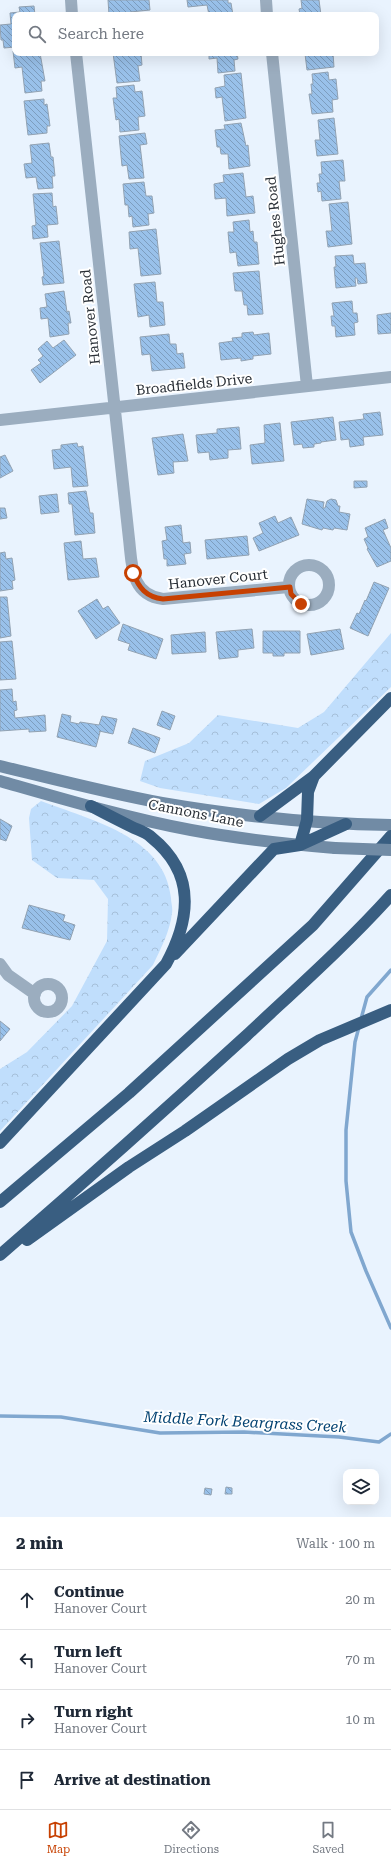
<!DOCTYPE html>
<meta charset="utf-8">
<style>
body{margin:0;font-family:"Roboto Serif",serif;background:#f6f6f7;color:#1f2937}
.controls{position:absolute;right:12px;bottom:12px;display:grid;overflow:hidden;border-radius:8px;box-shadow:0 4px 16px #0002}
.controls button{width:36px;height:36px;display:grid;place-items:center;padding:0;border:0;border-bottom:1px solid #e0e1e3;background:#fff;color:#1f2937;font:20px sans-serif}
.stop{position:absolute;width:12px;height:12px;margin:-9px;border:3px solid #c74001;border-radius:50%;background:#fff}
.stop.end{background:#c74001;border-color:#fff;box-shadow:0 1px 4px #0008}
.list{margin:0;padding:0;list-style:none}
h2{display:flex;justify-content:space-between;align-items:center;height:52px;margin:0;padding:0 16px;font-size:17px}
h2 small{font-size:13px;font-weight:400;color:#747a83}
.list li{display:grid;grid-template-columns:26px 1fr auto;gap:12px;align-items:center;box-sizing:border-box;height:60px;padding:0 16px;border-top:1px solid #e0e1e3}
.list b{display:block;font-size:15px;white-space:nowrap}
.list p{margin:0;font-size:13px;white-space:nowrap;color:#747a83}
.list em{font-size:13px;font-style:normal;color:#747a83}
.icon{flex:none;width:22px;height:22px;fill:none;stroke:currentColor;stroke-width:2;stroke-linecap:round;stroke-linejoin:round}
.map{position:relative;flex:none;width:391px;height:1517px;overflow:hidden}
.search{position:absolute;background:#fff;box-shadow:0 4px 16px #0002;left:12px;right:12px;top:12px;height:44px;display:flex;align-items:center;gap:10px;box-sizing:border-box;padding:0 14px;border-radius:8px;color:#747a83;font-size:15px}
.sheet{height:292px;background:#fff}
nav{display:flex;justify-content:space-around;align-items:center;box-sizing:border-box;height:56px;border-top:1px solid #e0e1e3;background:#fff;font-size:11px;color:#747a83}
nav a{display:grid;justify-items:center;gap:2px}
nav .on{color:#c74001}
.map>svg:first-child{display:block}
.forest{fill:url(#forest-crowns)}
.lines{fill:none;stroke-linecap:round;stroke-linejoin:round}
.stream{stroke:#80a7cf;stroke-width:3.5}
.building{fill:url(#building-back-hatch);stroke:#92a2b2}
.street{stroke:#9badbf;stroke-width:12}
.secondary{stroke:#718ba5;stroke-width:12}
.highway{stroke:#395e81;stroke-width:12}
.secondary-bridge{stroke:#718ba5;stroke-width:12}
.route{stroke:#c74001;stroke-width:5}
.labels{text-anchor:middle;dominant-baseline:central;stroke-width:4;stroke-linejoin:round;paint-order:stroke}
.street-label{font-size:14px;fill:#292f36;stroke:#fff}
.water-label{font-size:15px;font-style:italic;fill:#004171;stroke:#fff}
</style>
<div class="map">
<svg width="391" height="1517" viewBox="0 0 391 1517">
<defs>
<pattern id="forest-crowns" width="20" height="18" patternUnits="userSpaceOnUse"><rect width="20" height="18" fill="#c0defc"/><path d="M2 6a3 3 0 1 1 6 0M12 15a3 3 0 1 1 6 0" fill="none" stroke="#a5bfd9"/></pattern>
<pattern id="building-back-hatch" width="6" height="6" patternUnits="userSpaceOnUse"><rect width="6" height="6" fill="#99c1ea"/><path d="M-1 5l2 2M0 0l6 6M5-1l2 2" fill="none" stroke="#7d9dbe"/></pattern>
</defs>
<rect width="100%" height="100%" fill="#e9f3fe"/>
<path class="forest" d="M391,633V687L286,788L259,804L160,788L140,781L145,761L189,743L218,715L298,728L324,712Z
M41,801C90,820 165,836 171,898C171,903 173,908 172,913C170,931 161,948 153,965L0,1131V1069L27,1052L72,1006L107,941L108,899L94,880L57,878L32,860L29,818L31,809Z"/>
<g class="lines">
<path class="stream" d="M361,1019L367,997L391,970
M359,1027L355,1042L346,1130V1181L351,1232L366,1271L391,1328
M0,1416L61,1417L160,1433L244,1432L339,1437L379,1442L391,1434"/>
</g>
<path class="building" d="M108,0H149L150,10L130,12L131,15H109Z
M187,0H228V3H231L233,15H209L207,5L188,7Z
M301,0H319L321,15H300L299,9L302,8Z
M34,6L35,15H15V47L4,48L3,40H1L0,25L11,24L10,13L20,12L19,7Z
M13,51H15V53H40L45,81H41L42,91L25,93L22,67L15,68Z
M113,53H141L142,65L138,66L140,81L117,83Z
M209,53H237L238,59L234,60L235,71L218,73L217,58L209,59Z
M313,53H333L334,67L307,70L305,54Z
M328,72L329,80L336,79L338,99L332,100L333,112L312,114L309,94H312L311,84H313L312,74Z
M241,73L246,118L225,121L222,97L216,98L215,88L225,86L224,75Z
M134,85L135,92L142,91L145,116L138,117L139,130L120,132L119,119L116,120L113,98H117L116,87Z
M44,99V105L47,104L50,126H47V133L28,135L24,101Z
M334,118L338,154L317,156L315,140H320L318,120Z
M241,123L246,146L248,145L250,166L229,169L228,154H221L220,147H217L215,130L225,129L224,125Z
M145,133L147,144L140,145L144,178L129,179L127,165L122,166L119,136Z
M49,143L51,157H53L55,176H52L53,188L38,189L36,177L26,178L24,164L32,163L30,145Z
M343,160L345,181H339L341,199L322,201L321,191L318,192L317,183H320L319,174H322L321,162Z
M243,173L246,197L253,196L255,213L227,216L226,198L215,199L214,184L224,182L223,175Z
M144,182L146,196H152L154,213L148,214L149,225L133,227L132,216L129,217L128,205H125L123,184Z
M52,193L53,207L56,206L58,224L47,225L48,237L33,239L32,226L36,225L33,194Z
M348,202L352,244L328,247L326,231H332L329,204Z
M249,220L250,232L253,231L254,242H257L259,264L238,266L236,252L230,253L228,232H234L233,222Z
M156,229L161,274L141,276L138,248L130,249L129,232Z
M59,241L64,283L43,285L42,277L44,276L40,243Z
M353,255L354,264L365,263L367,283L358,284L357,278H355L356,286L336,288L334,267H336L335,256Z
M259,271L263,314L248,315L247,305H244L242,291H235L233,273Z
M155,282L157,302H163L165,325L150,327L149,315L138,317L134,284Z
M64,291L67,312L69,311L71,323H68L69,334L50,337L48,318L41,319L40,308L47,307L45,294Z
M352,301L353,313H357L358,322L354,323L355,335L336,337L335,326H332L331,316H334L332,303Z
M391,313V333L378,334L377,315Z
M253,332L254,335L269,333L271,354L253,356V359L241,361V358L221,360L219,343L233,341L232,338L242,337V333Z
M169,334L170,344H176L177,354L183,353L185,368L152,371L150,354L142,355L140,337Z
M64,340L76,355L40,383L31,370L41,363L38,360L43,356L38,349L47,341L53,348Z
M380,412L383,435L363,437L364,445L350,447L349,439L341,440L339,422L364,419L363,414Z
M333,417L336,440L321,442V443L314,444V447L303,448L302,444L294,445L291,422Z
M280,423L284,461L252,464L250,445L265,443L264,425Z
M239,427L241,449L228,450V458L210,460L209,452L198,453L196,435L217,433V429Z
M183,434L188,461L173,462L174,473L158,475L152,438Z
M77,443L78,447L83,446L88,486L73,487L71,467L54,469L52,450L61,449V445Z
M5,455L13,471L0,478V457Z
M354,481H367V487L354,488Z
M86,491L90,513H93L95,533L75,535L72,504H69L68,493Z
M57,494L59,512L41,514L39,496Z
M307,499L324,502L323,508H325L327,501L331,499L336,500L338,506H340L339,512L350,514L347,530L334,528L333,530L323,528L322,530L302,524Z
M0,508H5L7,518L0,519Z
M275,516L278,523L291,517L299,535L259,551L253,538L263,533L259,523Z
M385,519L388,528L383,530L391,548V561L377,567L367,549L368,548L364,539L368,537L365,528Z
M181,525L183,543L190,542L191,553L184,554L186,564L167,566V559H164L162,541L167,540L165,527Z
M247,536L249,555L207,559L205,540Z
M81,541L83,559L96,558L99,577L68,580L64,543Z
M5,552L6,559L12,558L15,580L12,581L13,589L0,591V553Z
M374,582L389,588L368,636L350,628L357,613L359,614L365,600L366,601Z
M0,597H7L11,636L0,638Z
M97,599L103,609L108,606L120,623L96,639L78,611Z
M123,624L163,639L156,659L128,650L130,644L118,640Z
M252,629L254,648L238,650V657L219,659L216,632Z
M340,629L344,649L311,655L307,634Z
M263,631H300V653H284V656H273V653H263Z
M205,632L206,652L172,654L171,635Z
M12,641L16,679L0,680V642Z
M12,689L13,702L16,701L17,710L14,711L15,718L45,715L46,731L29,732V729L0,731V690Z
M162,711L175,716L170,730L157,725Z
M62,714L71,716L70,722L79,724L80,722L99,725L102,716L117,719L113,734L99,731L100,732L96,747L57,737Z
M133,728L160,738L155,753L128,743Z
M0,819L12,826L6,841L0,839Z
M29,905L65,915L63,921L75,925L70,940L22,928Z
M0,1021L10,1029L0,1041Z
M226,1487L232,1488V1494H225Z
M205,1488L212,1489L211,1495L204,1494Z"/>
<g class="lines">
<path class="street" d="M71,0L72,15
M266,0L267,15
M76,53L129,539C132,564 130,595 163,599L289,587
M272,53L307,386
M0,420L391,377
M289 585a20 20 0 1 1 40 0a20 20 0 1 1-40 0Z
M0,964L8,975L35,994
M34 998a14 14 0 1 1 28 0a14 14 0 1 1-28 0Z"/>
<path class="secondary" d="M0,766C54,779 108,793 162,803C238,816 315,824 391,825
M0,781C63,799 127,818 191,830C239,839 287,844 335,848"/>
<path class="highway" d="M260,816L314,776L391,698
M300,845L307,820L308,792L314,776
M175,954L274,849L300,845L346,824
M0,1143L166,964C191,918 196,873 151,837C146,832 138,830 132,827C118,820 104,813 91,806
M0,1202L129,1093L313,925L391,836
M27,1240L129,1167L185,1131L288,1059L320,1040L391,1010
M0,1255C83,1183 165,1110 246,1036C295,990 346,945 391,895"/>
<path class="secondary-bridge" d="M335,848L391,850"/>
</g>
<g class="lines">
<path class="route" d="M133,573C139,588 146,597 163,599L290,587L291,594L301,604"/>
</g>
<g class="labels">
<g class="street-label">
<text transform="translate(275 221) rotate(-96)">Hughes Road</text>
<text transform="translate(90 317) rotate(-96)">Hanover Road</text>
<text transform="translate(194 384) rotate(-6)">Broadfields Drive</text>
<text transform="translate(218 579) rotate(-6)">Hanover Court</text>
<text transform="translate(196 813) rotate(11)">Cannons Lane</text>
</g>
<g class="water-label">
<text transform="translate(245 1422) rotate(3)">Middle Fork Beargrass Creek</text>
</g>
</g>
</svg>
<div class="controls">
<button><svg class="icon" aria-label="layers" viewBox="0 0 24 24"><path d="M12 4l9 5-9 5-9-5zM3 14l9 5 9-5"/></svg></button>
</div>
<div class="stop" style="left:133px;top:573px"></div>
<div class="stop end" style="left:301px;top:604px"></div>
<div class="search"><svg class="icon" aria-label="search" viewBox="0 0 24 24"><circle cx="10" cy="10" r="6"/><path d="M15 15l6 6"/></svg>Search here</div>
</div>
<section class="sheet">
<h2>2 min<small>Walk · 100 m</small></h2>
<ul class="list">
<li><svg class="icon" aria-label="ahead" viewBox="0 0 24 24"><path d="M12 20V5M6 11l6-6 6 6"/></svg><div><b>Continue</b><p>Hanover Court</p></div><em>20 m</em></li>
<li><svg class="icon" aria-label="left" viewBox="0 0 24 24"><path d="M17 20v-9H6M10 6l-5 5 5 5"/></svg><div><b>Turn left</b><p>Hanover Court</p></div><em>70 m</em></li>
<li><svg class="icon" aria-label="right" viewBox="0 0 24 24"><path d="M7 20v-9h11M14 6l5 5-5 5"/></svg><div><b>Turn right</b><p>Hanover Court</p></div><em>10 m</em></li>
<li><svg class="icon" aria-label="arrive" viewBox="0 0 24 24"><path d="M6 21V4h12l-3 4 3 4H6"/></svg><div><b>Arrive at destination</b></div></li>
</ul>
</section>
<nav>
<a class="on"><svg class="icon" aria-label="map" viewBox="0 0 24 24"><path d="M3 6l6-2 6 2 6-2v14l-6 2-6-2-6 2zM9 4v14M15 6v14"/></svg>Map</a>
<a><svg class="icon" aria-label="directions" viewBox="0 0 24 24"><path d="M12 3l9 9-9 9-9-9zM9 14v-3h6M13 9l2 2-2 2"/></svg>Directions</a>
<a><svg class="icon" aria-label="saved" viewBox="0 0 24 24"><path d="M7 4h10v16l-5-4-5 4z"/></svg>Saved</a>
</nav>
